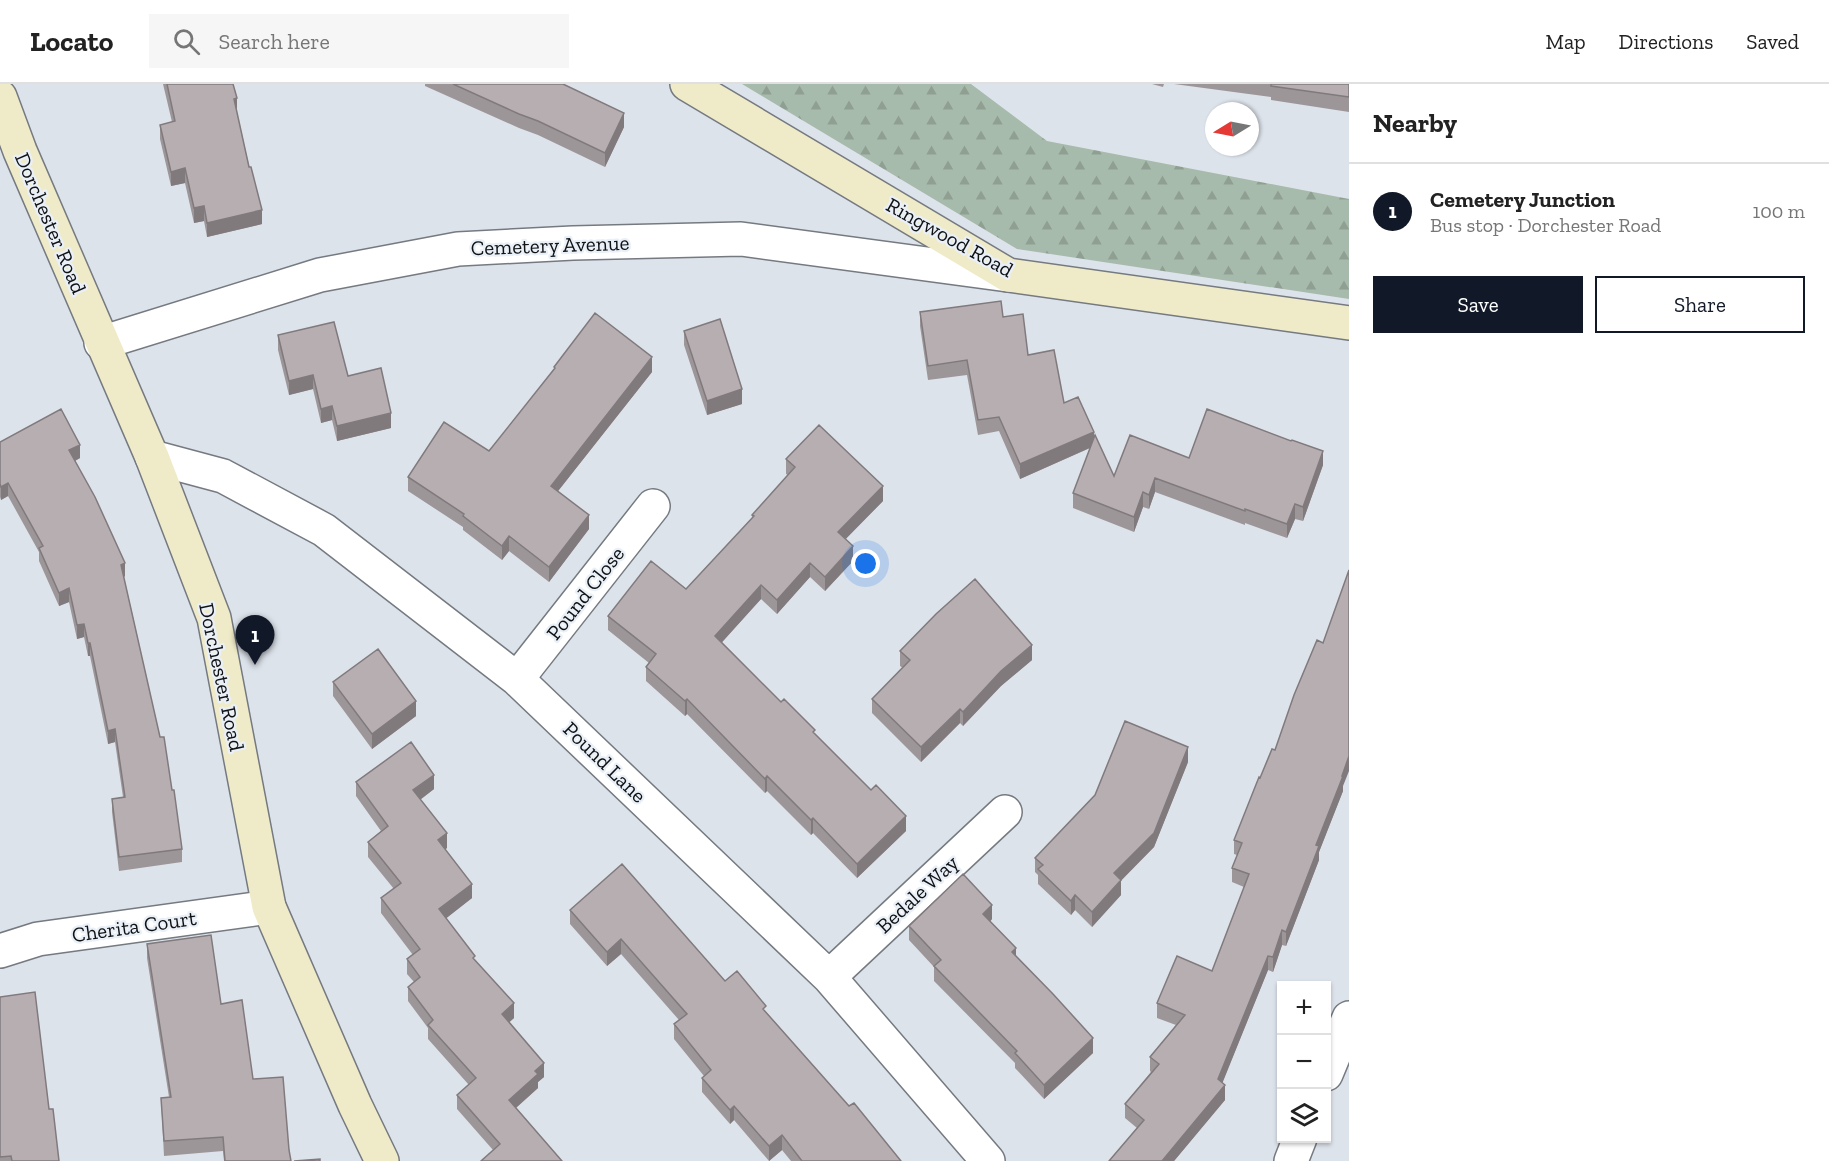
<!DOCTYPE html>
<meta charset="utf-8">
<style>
body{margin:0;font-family:"Zilla Slab",serif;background:#f6f6f6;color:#222}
.controls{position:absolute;right:18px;bottom:18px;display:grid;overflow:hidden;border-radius:0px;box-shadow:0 2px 4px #0004}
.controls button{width:54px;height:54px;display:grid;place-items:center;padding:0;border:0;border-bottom:2px solid #e0e0e0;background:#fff;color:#222;font:30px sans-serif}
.compass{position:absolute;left:1205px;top:18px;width:54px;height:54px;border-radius:50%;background:#fff;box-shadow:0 2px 4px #0004;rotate:260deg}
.you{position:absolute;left:866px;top:480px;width:21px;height:21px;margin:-15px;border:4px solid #fff;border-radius:50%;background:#1a73e8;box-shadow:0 0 0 9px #1a73e833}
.badge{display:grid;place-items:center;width:39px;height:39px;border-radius:50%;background:#111827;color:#fff;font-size:20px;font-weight:700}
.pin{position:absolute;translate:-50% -50px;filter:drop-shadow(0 2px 3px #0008)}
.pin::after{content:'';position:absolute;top:32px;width:21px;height:18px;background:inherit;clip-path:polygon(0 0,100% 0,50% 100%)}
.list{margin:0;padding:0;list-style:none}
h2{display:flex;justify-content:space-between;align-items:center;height:78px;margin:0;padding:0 24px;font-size:26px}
h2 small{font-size:20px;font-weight:400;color:#767676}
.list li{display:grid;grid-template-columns:39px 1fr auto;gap:18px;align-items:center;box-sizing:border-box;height:96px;padding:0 24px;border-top:2px solid #e0e0e0}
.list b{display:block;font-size:22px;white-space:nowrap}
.list p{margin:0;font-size:20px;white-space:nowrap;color:#767676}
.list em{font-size:20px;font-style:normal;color:#767676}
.actions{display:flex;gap:12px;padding:18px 24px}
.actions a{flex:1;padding:14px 0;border:2px solid #111827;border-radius:0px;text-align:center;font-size:21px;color:#111827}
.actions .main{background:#111827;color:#fff}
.icon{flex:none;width:33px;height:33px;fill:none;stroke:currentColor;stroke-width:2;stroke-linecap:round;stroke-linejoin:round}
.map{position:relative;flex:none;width:1349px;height:1077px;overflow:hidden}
header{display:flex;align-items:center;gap:36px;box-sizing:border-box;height:84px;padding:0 30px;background:#fff;border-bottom:2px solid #e0e0e0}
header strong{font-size:28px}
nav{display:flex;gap:33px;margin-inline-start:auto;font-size:21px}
.search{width:420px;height:54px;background:#f6f6f6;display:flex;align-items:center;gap:15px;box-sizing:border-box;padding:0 21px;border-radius:0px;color:#767676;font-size:22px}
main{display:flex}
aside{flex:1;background:#fff}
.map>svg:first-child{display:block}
.forest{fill:url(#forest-firs)}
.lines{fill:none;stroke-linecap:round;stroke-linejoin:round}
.street-casing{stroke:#757a81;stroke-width:36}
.secondary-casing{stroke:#757a81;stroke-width:36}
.street{stroke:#fff;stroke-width:33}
.secondary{stroke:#efebc8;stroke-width:33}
.wall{fill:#9d9699}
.shaded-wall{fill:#807a7d}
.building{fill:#b7aeb2;stroke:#807a7d;stroke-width:1.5}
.labels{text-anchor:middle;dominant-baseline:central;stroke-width:4.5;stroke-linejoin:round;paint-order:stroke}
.street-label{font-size:21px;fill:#0f1113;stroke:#eaf0f8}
</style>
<header>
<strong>Locato</strong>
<div class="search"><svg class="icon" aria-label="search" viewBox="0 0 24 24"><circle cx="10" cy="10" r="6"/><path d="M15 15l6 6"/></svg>Search here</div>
<nav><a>Map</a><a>Directions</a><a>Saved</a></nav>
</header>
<main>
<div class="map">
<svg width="1349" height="1077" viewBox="0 0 1349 1077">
<defs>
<pattern id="forest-firs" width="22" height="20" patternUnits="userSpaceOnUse" patternTransform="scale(1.5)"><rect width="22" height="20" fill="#a7bbac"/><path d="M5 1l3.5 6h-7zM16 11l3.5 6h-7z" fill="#8fa093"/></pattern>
</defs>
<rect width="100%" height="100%" fill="#dde3eb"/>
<path class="forest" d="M742,0H971L1047,57L1349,115V215L1017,165Z"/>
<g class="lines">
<g class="street-casing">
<path id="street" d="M101,259L320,191L458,165L573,159L741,155L1008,191
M152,373L223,392L324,446L517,595L829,893L988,1077
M517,595L653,422
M0,867L38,855L269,823
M829,893L1005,728
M1326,990L1349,934
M1291,1077L1300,1054"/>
</g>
<g class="secondary-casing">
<path id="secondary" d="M687,0L1008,191L1349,239
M0,13L20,67L152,373L214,534L269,823L355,1021L382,1077"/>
</g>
<use href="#street" class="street"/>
<use href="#secondary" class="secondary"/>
</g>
<path class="wall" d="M163,0H233L237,28L262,140L207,153L204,137L194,139L185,99L171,102L160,55V41L172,38Z
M425,0H563L624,43L605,83L538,51L519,44L425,2Z
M1152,0H1164L1163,3Z
M1174,0H1349V28L1271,16V13Z
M920,228L1003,233L1028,271L1064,319L1094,355L1114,392L1189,374L1323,381L1303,437L1295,435L1287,454L1245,439V441L1155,408L1149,425L1143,423L1134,448L1073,424V409L1090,364L1020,395L999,347L978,351L967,291L928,296L920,242Z
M684,247L742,320L707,331L684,261Z
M278,251L348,292L391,344L337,357L332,336L321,339L313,305L289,311L278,266Z
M554,283L652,288L558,407L589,445L549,498L509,467L502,476L463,446V443L408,407V393L489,367L554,286Z
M0,358L80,374L75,377L125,492L124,493L172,706L182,765V778L119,787L112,728V715L123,713L115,658L108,660L90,572H88L84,553L77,555L69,518L59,522L39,477V468L8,412L1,416L0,413Z
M786,375L883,417L845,455L853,477L825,507L810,493L777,530L761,515L722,558L781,618L815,650L906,747L857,794L813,749L811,751L767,707L765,709L687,630L685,632L646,597V583L649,579L608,546V532L686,505L752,434V431L788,391L786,390Z
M900,567L1032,576L1001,602L963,642L960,639L921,678L872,629V615L903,584L900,582Z
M333,598L416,632L372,665L333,612Z
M1188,678L1154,763L1121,796V811L1092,843L1075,826L1071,831L1038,800V791L1035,788V774Z
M356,698L434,705L420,716L447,764L445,765L472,814L446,834L514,934L509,938L544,993L538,998V1004L516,1024L562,1077L493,1066L457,1025V1011L469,1001L428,955V944L408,917V903L414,898L407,890V875L413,871L381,829V814L394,805L368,773V758L381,747L356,712Z
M1343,702V707L1319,768V776L1286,862L1282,861L1273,888L1268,886L1222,999L1225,1016L1174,1077H1109L1137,1044L1125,1034V1020L1151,988L1150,987V973L1176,941L1157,934V919L1212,887L1244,803L1232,798V784L1237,771L1234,770V756Z
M570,826L725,897L766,928L849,1022L901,1077H791L782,1066L769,1077L734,1036L730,1040L702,1008V994L704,992L674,955V940L679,936L621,870L607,882L570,840Z
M992,835L990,838L1016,873L1093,969L1044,1015L1015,984V979L934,897V883L909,856V842Z
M147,860L221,920L253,995L289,1066L291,1077H224L223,1067L164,1072L161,1014L169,1013L147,874Z
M0,913L49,1025L59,1077H0Z"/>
<path class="shaded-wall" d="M237,14V29L234,15Z
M624,29V43L605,83V69Z
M185,84V99L171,102V88Z
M204,122V137L194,139V124Z
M262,126V140L207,153V139Z
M652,273V288L551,416V402Z
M313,291V305L289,311V297Z
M742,305V320L707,331V317Z
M332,322V336L321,339V325Z
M391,329V344L337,357V342Z
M1094,348V362L1020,395V380Z
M80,361V374L69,380V366Z
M1323,367V381L1303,437V423Z
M1155,394V408L1149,425V411Z
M8,399V412L1,416V403Z
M883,402V417L838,463V448Z
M1143,408V423L1134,448V433Z
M1295,420V435L1287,454V440Z
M589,431V445L549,498V483Z
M509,452V467L502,476V462Z
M853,462V477L825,507V493Z
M125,479V492L121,494V481Z
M810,479V493L777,530V516Z
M761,501V515L715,566V552Z
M69,504V518L59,522V509Z
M84,540V553L77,555V541Z
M88,559H90V572H88Z
M1032,561V576L1001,602L963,642V628L1001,587Z
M687,615V630L685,632V617Z
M416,617V632L372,665V650Z
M960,625V639L921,678V663Z
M115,645V658L108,660V647Z
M1188,663V678L1154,763L1114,804V789Z
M1349,672V687L1343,702V707L1319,768V776L1286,862V848L1316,761Z
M434,691V705L413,721V706Z
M767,692V707L765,709V695Z
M906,732V747L857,794V780Z
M813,734V749L811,751V736Z
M447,749V764L438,771V756Z
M1121,796V811L1092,843V828Z
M472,800V814L439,840V825Z
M1075,811V826L1071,831V817Z
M992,821V835L983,845V830Z
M1282,846V861L1273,888V873Z
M621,855V870L607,882V868Z
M1016,864V879L1012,868Z
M1268,872V886L1218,1010V995Z
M514,919V934L502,945V930Z
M1093,954V969L1044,1015V1001Z
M544,979V993L538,998V1004L509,1030V1016L535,987Z
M1225,1001V1016L1174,1077H1162Z
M734,1022V1036L730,1040V1026Z
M782,1051V1066L769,1077V1062Z"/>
<path class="building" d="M167,0H233L237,14L234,15L249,83H251L262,126L207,139L204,122L194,124L185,84L171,88L160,41L175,37Z
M453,0H563L624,29L605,69L538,37L519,30Z
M1271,0H1349V13L1271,2Z
M1001,217L1003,233L1023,230L1028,271L1054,266L1064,319L1078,313L1094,348L1020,380L999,333L978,336L967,276L928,282L920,228Z
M595,229L652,273L551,402L589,431L549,483L509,452L502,462L463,432L464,430L408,393L444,338L489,367L555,284L554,283Z
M720,235L742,305L707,317L684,247Z
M334,238L348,292L381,284L391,329L337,342L332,322L321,325L313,291L289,297L278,251Z
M61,325L80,361L69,366L95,413L125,479L121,481L160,653H164L172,706H174L182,765L119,773L112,715L125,713L115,645L108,647L90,559H88L84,540L77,541L69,504L59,509L39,464L43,462L8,399L1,403L0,400V358Z
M1207,325L1291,357L1292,356L1323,367L1303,423L1295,420L1287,440L1245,425V427L1155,394L1149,411L1143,408L1134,433L1073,409L1095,351L1114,392L1130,351L1189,374Z
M819,341L883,402L838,448L853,462L825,493L810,479L777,516L761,501L715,552L781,618L784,615L815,646L813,648L871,706L876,701L906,732L857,780L813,734L811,736L767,692L765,695L687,615L685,617L646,583L656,570L608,532L651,477L686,505L754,432L752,431L795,383L786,375Z
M1349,486V672L1342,692H1343L1316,761L1319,762L1286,848L1282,846L1273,873L1268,872L1218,995L1225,1001L1162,1077H1109L1144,1036L1125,1020L1159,980L1150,973L1185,931L1157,919L1177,872L1212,887L1249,790L1232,784L1242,759L1234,756L1259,693L1260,694L1272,665L1275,666L1294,611L1317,556L1323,559Z
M975,495L1032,561L1001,587L963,628L960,625L921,663L872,615L910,576L900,567L936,530Z
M378,565L416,617L372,650L333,598Z
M1125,637L1188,663L1154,749L1114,789L1121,796L1092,828L1075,811L1071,817L1038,785L1043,781L1035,774L1095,711Z
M411,658L434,691L413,706L447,749L438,756L472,800L439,825L475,872L473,874L514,919L502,930L544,979L535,987L538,990L509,1016L562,1077H481L500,1060L457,1011L476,994L428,941L433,936L408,903L420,893L407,875L420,865L381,814L401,799L368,758L388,742L356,698Z
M622,780L725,897L737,887L766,922L763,925L849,1022L854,1019L901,1077H802L782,1051L769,1062L734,1022L730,1026L702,994L711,986L674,940L687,930L621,855L607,868L570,826Z
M963,790L992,821L983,830L1016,864L1012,868L1053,910L1093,954L1044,1001L1015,969L1017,967L934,882L941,876L909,842Z
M211,851L221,920L242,916L253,995L283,993L289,1066L291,1077H225L223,1053L164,1057L161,1014L171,1013L147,860Z
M35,908L49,1025H53L59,1077H12L11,1072L0,1073V913Z
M320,1075V1077H294Z"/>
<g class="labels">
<g class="street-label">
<text transform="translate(51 139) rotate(67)">Dorchester Road</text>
<text transform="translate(950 153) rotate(29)">Ringwood Road</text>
<text transform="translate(550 161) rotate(-2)">Cemetery Avenue</text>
<text transform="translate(585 509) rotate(-52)">Pound Close</text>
<text transform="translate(222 593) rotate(78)">Dorchester Road</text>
<text transform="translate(605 678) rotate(44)">Pound Lane</text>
<text transform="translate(917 810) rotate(-43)">Bedale Way</text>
<text transform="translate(134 842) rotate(-8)">Cherita Court</text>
</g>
</g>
</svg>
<div class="controls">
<button>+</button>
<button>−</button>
<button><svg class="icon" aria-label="layers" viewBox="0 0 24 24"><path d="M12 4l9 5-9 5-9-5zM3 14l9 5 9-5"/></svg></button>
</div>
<svg class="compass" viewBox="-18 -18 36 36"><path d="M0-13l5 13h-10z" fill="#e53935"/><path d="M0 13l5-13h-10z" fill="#767676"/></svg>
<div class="you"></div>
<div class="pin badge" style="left:255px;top:581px">1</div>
</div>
<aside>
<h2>Nearby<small></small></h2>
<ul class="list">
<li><span class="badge">1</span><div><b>Cemetery Junction</b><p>Bus stop · Dorchester Road</p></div><em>100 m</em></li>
</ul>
<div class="actions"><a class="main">Save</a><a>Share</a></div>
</aside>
</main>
